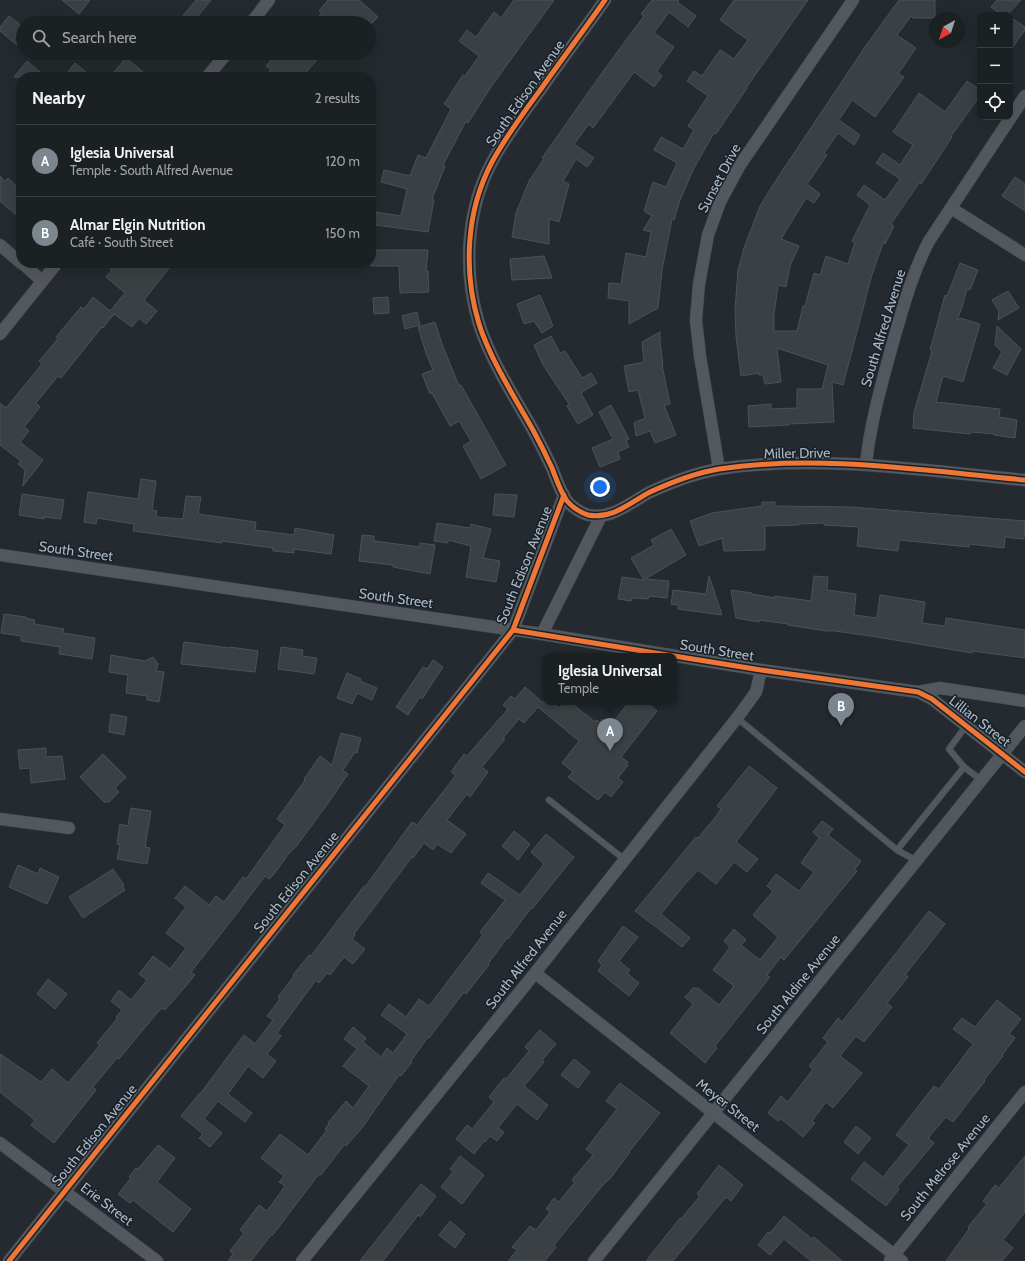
<!DOCTYPE html>
<meta charset="utf-8">
<style>
body{margin:0;font-family:Cabin,sans-serif;background:#24282b;color:#f1f3f6}
.controls{position:absolute;right:12px;top:12px;display:grid;overflow:hidden;border-radius:8px;box-shadow:0 4px 16px #0002}
.controls button{width:36px;height:36px;display:grid;place-items:center;padding:0;border:0;border-bottom:1px solid #393e41;background:#1b2023;color:#f1f3f6;font:20px sans-serif}
.compass{position:absolute;left:929px;top:12px;width:36px;height:36px;border-radius:50%;background:#1b2023;box-shadow:0 4px 16px #0002;rotate:219deg}
.you{position:absolute;left:600px;top:487px;width:14px;height:14px;margin:-10px;border:3px solid #fff;border-radius:50%;background:#1a73e8;box-shadow:0 0 0 6px #1a73e833}
.badge{display:grid;place-items:center;width:26px;height:26px;border-radius:50%;background:#7c868f;color:#fff;font-size:13px;font-weight:700}
.pin{position:absolute;translate:-50% -33px;filter:drop-shadow(0 1px 2px #0008)}
.pin::after{content:'';position:absolute;top:21px;width:14px;height:12px;background:inherit;clip-path:polygon(0 0,100% 0,50% 100%)}
.popup{position:absolute;left:543px;top:653px;width:134px;height:52px;box-sizing:border-box;display:grid;place-content:center;border-radius:8px;background:#1b2023;filter:drop-shadow(0 1px 3px #0005);font-size:13px;white-space:nowrap;color:#a0a3a6}
.popup b{font-size:15px;color:#f1f3f6}
.popup::after{content:'';position:absolute;left:50%;top:100%;margin-left:-8px;border:8px solid transparent;border-top-color:#1b2023}
.list{margin:0;padding:0;list-style:none}
h2{display:flex;justify-content:space-between;align-items:center;height:52px;margin:0;padding:0 16px;font-size:17px}
h2 small{font-size:13px;font-weight:400;color:#a0a3a6}
.list li{display:grid;grid-template-columns:26px 1fr auto;gap:12px;align-items:center;box-sizing:border-box;height:72px;padding:0 16px;border-top:1px solid #393e41}
.list b{display:block;font-size:15px;white-space:nowrap}
.list p{margin:0;font-size:13px;white-space:nowrap;color:#a0a3a6}
.list em{font-size:13px;font-style:normal;color:#a0a3a6}
.icon{flex:none;width:22px;height:22px;fill:none;stroke:currentColor;stroke-width:2;stroke-linecap:round;stroke-linejoin:round}
.map{position:relative;flex:none;width:1025px;height:1261px;overflow:hidden}
.search{position:absolute;background:#1b2023;box-shadow:0 4px 16px #0002;left:16px;top:16px;width:360px;height:44px;display:flex;align-items:center;gap:10px;box-sizing:border-box;padding:0 14px;border-radius:22px;color:#a0a3a6;font-size:15px}
.panel{position:absolute;background:#1b2023;box-shadow:0 4px 16px #0002;left:16px;top:72px;width:360px;height:196px;border-radius:16px}
.map>svg:first-child{display:block}
.building{fill:#3b4044;stroke:#4b5258}
.lines{fill:none;stroke-linecap:round;stroke-linejoin:round}
.lane-casing{stroke:#404448;stroke-width:7}
.street-casing{stroke:#404448;stroke-width:13}
.lane{stroke:#53585e;stroke-width:6}
.street{stroke:#53585e;stroke-width:12}
.cycleway-casing{stroke:#182129;stroke-width:8}
.cycleway{stroke:#f07635;stroke-width:5}
.labels{text-anchor:middle;dominant-baseline:central;stroke-width:3;stroke-linejoin:round;paint-order:stroke}
.street-label{font-size:14px;fill:#acb7c2;stroke:#182129}
</style>
<div class="map">
<svg width="1025" height="1261" viewBox="0 0 1025 1261">
<rect width="100%" height="100%" fill="#242a2f"/>
<path class="building" d="M62,0H90L79,14Z
M196,0H211L192,23H177Z
M328,0H359L378,17L372,23H323L317,18L322,13L319,11Z
M514,0H554L493,84L468,123L466,121L443,165L445,166L432,199L434,200L428,232L375,225L376,212L401,216L407,189L381,182L384,170L410,176L418,155L426,158L451,109L444,104L463,75L465,76L479,56L459,41L467,30L476,37L494,12L501,18Z
M652,0H679L677,2L696,16L688,27L669,12L654,33L674,47L657,71L662,76L654,87L634,72L593,128L589,124L574,144L594,158L587,167L576,159L563,181L569,184L559,222L549,219V244L512,237L516,213L529,181L544,159L542,158L604,70L644,16L641,14Z
M734,0H808L746,88H747L716,134L714,133L694,168L680,200L674,220L672,219L662,270L658,308L629,324V301L608,298L609,283L621,284L626,253L646,257L651,232L643,230L652,216L644,211L653,182L666,187L677,163L654,150L661,137L683,149L694,130L688,126L708,96L687,81L694,71L702,76L720,50L734,59L748,40L720,20Z
M899,0H935V18H913L911,16L897,35L916,48L898,74L904,77L875,117L852,100L839,120L860,135L854,145L838,133L824,153L827,155L807,184L820,194L814,203L806,198L781,239L799,246L790,266L786,287L778,285L774,315V331H797L803,306H805L814,273L820,275L826,256L848,264L855,242L852,241L870,205L857,195L864,185L885,200L900,179L876,163L883,153L900,165L913,145L893,132L919,93L945,112L967,81L980,90V96L951,136L952,137L921,184L919,183L891,224L894,226L885,244L883,243L871,278L843,385L832,382L834,422L789,424V425L749,427L748,406L771,404V409L797,408V389H822L828,365L777,348L781,382L765,384L763,375H759V373L741,376L736,336L735,310L738,270L744,248L760,206L778,177L865,47Z
M997,0H1021L1007,15H1002L991,7Z
M9,16L23,27V50L0,31V27Z
M1010,17L1025,27V30L1010,51Z
M277,53H323L302,77H265L271,70L266,66Z
M126,58L149,77H110Z
M27,61L46,77H14Z
M75,63L92,77H64Z
M0,176L5,181L8,178L21,190V206L15,214L0,201Z
M1015,177L1025,184V211L1002,196Z
M371,250H428L426,271H428L429,292L400,293L399,266H371Z
M544,256L552,278L512,280L510,259Z
M104,263H173L144,300L157,311L146,324L139,318L132,327L114,314L103,328L102,327L61,378L58,376L36,403L40,407L24,427L29,431L20,442L43,460L23,486L25,470L18,464L21,461L0,445V403L6,408L42,364L39,361L58,339L56,337L81,307L84,309L93,297L110,311L125,293L106,277L112,270Z
M960,263L978,270L970,290L967,289L962,307L957,320L960,318L980,324L963,382L943,376L936,402L1000,409L999,417L1017,420L1015,438L994,435V434L971,432L970,434L913,428L914,412L932,351L930,350L945,295L947,296Z
M1008,291L1019,308L998,320L999,311L992,300Z
M540,295L553,326L542,333L534,321L524,324L517,304Z
M388,297L389,313L374,314L373,298Z
M417,312L420,325L405,329L402,316Z
M435,322L442,344L459,386L461,385L506,465L481,479L463,446L471,441L459,421L450,426L432,393L430,394L422,374L433,370L426,353L418,327Z
M997,326L1021,349L1007,375L993,368L1002,352L995,345Z
M660,332V342L663,365H662L670,404L664,405L676,435L655,443L650,431L636,436L634,423L645,418L638,390L629,392L624,366L644,362L642,342Z
M551,336L560,353L565,351L582,378L591,373L597,383L581,393L593,415L578,424L567,406L569,404L543,365L534,345Z
M611,405L629,439L626,440L629,447L618,452L620,459L600,467L592,448L613,439L599,412Z
M141,479L156,481L152,510L157,511L156,517L183,519L186,496L201,497L198,514L256,522L255,530L294,535L295,528L334,535L331,554L294,549V553L273,551V548L222,541V543L133,531L134,524L97,518L96,524L84,522L88,492L138,499Z
M22,494L64,500L61,519L44,517V519L19,515Z
M495,494L517,495L514,517L493,515Z
M762,502H775V506L851,507L1025,521L1024,539L1005,537L1004,548L969,544V547L899,540L898,551L857,546L859,527L824,525V523L799,524V525L765,526V550L724,551L722,538L699,546L690,521L712,513L762,506Z
M437,523L470,528L471,524L491,529L483,558L500,561L496,582L466,577L471,546L448,540V543L434,541Z
M671,529L686,555L645,579L669,581L667,598L649,596L648,599L632,598L631,601L618,599L622,577L644,580L631,558L654,545L651,540Z
M362,535L374,536V541L420,547V543L435,545L430,574L393,567V565L359,561Z
M709,576L722,615L678,609V605L671,604L673,590L706,594Z
M814,576L828,577L827,590L856,594L854,615L877,618L880,595L925,602L922,623L945,626L946,618L1025,630V658L972,651V653L877,637L835,631H827L788,625V624L759,620V622L736,618L731,590L752,593V594L775,598V596L811,601Z
M4,614L26,617V618L35,620L34,624L64,629L63,633L95,638L92,659L59,654L60,647L21,641V636L1,633Z
M184,642L229,648L230,647L258,651L255,672L181,664Z
M281,647L303,650L302,656L317,658L314,674L278,669Z
M111,655L145,661L153,657L158,664L156,671L164,672L159,702L147,700V696L126,693L128,675L109,672Z
M433,660L443,667L422,699L420,697L408,715L396,707L423,667L427,669Z
M347,673L361,679L360,681L377,688L372,700L357,693L352,704L337,698Z
M525,687L542,702H552L560,708L565,702H570L595,722L596,720L600,722L602,719L611,725L629,702H646L657,711L621,757L628,762L626,764L628,765L618,778L623,782L611,797L605,792L598,800L568,777L573,772L562,763L579,741L538,707L524,723L519,719L503,738L505,739L482,767L488,772L470,797L467,794L447,820L466,834L451,853L437,844L433,850L424,843L413,858L412,857L354,934L355,935L352,939L365,949L353,964L344,957L330,975L327,973L319,983L316,980L277,1033L281,1036L267,1054L276,1061L263,1078L248,1066L228,1094L252,1113L245,1122L218,1101L204,1119L222,1133L210,1147L199,1138L203,1134L181,1116L199,1094H200L244,1035L255,1044L273,1020L267,1016L280,999L278,997L294,976L293,975L309,955L311,956L364,886L365,887L412,822L417,825L435,802L456,775L451,772L464,754L467,756L508,709L503,705L511,696L515,699Z
M111,714L127,717L124,735L109,732Z
M341,733L361,738L357,753L355,752L343,770L348,774L331,799L296,847L290,852L274,874L269,879L265,876L231,921L191,972L195,975L185,987L165,1010L162,1008L157,1013L119,1059L117,1058L93,1087L96,1090L54,1143L31,1125L35,1120L0,1092V1054L41,1082L52,1069L68,1083L100,1045L97,1043L116,1020L117,1018L116,1017L122,1010L111,1001L119,990L131,1000L147,980L139,974L153,956L170,969L186,948L166,933L186,907L175,898L185,886L209,905L216,896L224,902L243,877L246,879L285,825L277,819L305,780L304,779L320,756L332,765Z
M46,748V757L62,756L65,779L31,783L30,768L20,769L18,750Z
M103,754L126,777L115,788L119,792L109,802H104L80,777Z
M749,766L777,788L736,842L758,859L747,872L734,862L716,884L698,870L685,884L661,914L690,938L682,947L635,911L696,837L698,838L714,819L721,809L717,806Z
M131,808L151,811L145,847L150,848L147,864L117,859L120,845L117,844L120,824L128,826Z
M822,821L833,829L828,835L861,861L855,869L857,871L784,960L781,957L767,975L770,977L715,1046L717,1048L705,1063L670,1033L693,1004L685,997L693,988H698L719,1005L734,986L713,970L730,947L724,941L734,929L746,940L741,945L760,960L778,937L753,915L773,891L767,886L776,874L799,891L814,872L801,863L819,838L813,832Z
M514,831L530,844L518,860L502,846Z
M546,834L574,857L532,909L531,908L508,939L507,938L488,964L489,965L481,975L466,994L464,992L429,1038L428,1037L411,1061L412,1062L401,1076L399,1075L362,1128L346,1146L344,1145L321,1175L319,1174L272,1236L271,1235L251,1261H228L233,1254L230,1251L244,1233L240,1230L259,1205L267,1211L285,1186L279,1182L284,1176L261,1158L280,1134L308,1155L327,1130L325,1129L329,1124L328,1123L346,1101L353,1108L369,1086L343,1066L357,1049L344,1039L353,1027L366,1038L363,1042L381,1057L387,1048L393,1053L407,1034L381,1015L389,1004L406,1017L419,999L429,1006L483,935L480,932L505,900L481,883L488,873L520,895L544,864L531,852Z
M18,865L38,874L40,868L59,877L47,904L9,887Z
M113,869L124,885L122,886L125,890L83,918L69,897Z
M929,911L945,924L905,975L908,977L887,1003L892,1007L864,1042L856,1036L840,1056L862,1073L833,1108L826,1102L812,1121L815,1123L803,1137L780,1118L778,1121L768,1113L781,1096L788,1102L813,1069L809,1066L828,1042L823,1038L838,1018L842,1022Z
M623,926L638,937L619,961L630,970L627,973L639,983L629,996L598,971L602,965L598,961Z
M48,979L67,994L55,1009L37,994Z
M997,1000L1021,1019L1009,1034L1015,1038L1002,1055L1003,1056L984,1080L985,1081L953,1122L946,1117L928,1138L934,1143L897,1187L899,1189L886,1206L851,1179L864,1162L883,1177L909,1145L896,1135L934,1086L939,1089L973,1044L953,1029L962,1018L975,1027Z
M540,1030L556,1044L542,1060L544,1062L524,1086L548,1105L537,1120L517,1104L498,1128L504,1132L497,1141L490,1136L485,1142L484,1141L474,1154L456,1139L467,1125L472,1129L494,1102L489,1097L504,1078L506,1079L529,1051L525,1047Z
M574,1059L590,1072L578,1088L561,1075Z
M620,1083L660,1113L629,1152H630L609,1180H608L603,1185L554,1245L556,1247L545,1261H508L517,1250L512,1247L530,1226L536,1230L550,1212L546,1209L554,1198L559,1202L575,1182L572,1180L593,1155L586,1149L617,1109L606,1101Z
M856,1126L871,1138L858,1154L844,1142Z
M158,1145L175,1158L157,1182L191,1209L173,1232L133,1200L130,1203L118,1194L131,1178L129,1177L136,1168L138,1169Z
M460,1156L484,1175L462,1204L441,1187L453,1172L450,1169Z
M1025,1156V1212L1003,1240L1013,1248L1002,1261H946L969,1229L968,1227L987,1204L983,1201L995,1185L999,1188Z
M719,1165L743,1185L731,1201L726,1197L673,1261H646L680,1218L681,1219L700,1196L697,1194Z
M421,1184L436,1196L420,1217L418,1215L383,1261H360Z
M784,1216L812,1239L814,1237L842,1261H811L784,1239L770,1255L758,1245L768,1232L770,1233Z
M450,1221L465,1234L455,1248L439,1235Z"/>
<g class="lines">
<g class="lane-casing">
<path id="lane" d="M737,718L897,850L917,861
M964,767L981,780
M549,800L624,859
M897,850L964,767L949,749L966,726"/>
</g>
<g class="street-casing">
<path id="street" d="M605,0C584,30 562,59 541,89C524,112 506,136 492,162C466,211 463,271 479,324C491,361 514,396 533,430C540,443 546,455 552,468C556,478 560,491 567,501C572,507 581,513 588,515C612,520 631,502 650,492C672,482 695,473 719,469C819,454 925,471 1025,480
M251,23L269,0
M207,77L227,53
M951,208L1025,255
M0,245L21,263
M22,263L42,281
M0,334L57,263
M866,465C870,423 882,383 893,342C903,308 912,273 929,241L1025,96
M719,469L700,356L696,320L699,284L708,235L720,202L740,165L853,0
M0,555L542,634L761,670L918,692L940,688L1025,701
M542,634L601,516
M918,692L932,699L1025,772
M0,819L69,828
M535,973L902,1261
M0,1143L157,1261
M890,1260L1025,1092
M9,1261L513,630L564,495
M302,1261L535,973L737,718L756,692L761,670
M594,1261L1025,726"/>
</g>
<use href="#lane" class="lane"/>
<use href="#street" class="street"/>
<g class="cycleway-casing">
<path id="cycleway" d="M605,0C584,30 562,59 541,89C524,112 506,136 492,162C466,211 463,271 479,324C491,361 514,396 533,430C540,443 546,455 552,468C556,478 560,491 567,501C572,507 581,513 588,515C612,520 631,502 650,492C672,482 695,473 719,469C819,454 925,471 1025,480
M513,630L761,670L918,692L932,699L1025,772
M9,1261L513,630L564,495"/>
</g>
<use href="#cycleway" class="cycleway"/>
</g>
<g class="labels">
<g class="street-label">
<text transform="translate(525 93) rotate(-55)">South Edison Avenue</text>
<text transform="translate(719 178) rotate(-62)">Sunset Drive</text>
<text transform="translate(883 328) rotate(-73)">South Alfred Avenue</text>
<text transform="translate(797 453) rotate(-1)">Miller Drive</text>
<text transform="translate(76 551) rotate(8)">South Street</text>
<text transform="translate(524 565) rotate(-68)">South Edison Avenue</text>
<text transform="translate(396 598) rotate(8)">South Street</text>
<text transform="translate(717 650) rotate(9)">South Street</text>
<text transform="translate(980 721) rotate(38)">Lillian Street</text>
<text transform="translate(296 882) rotate(-51)">South Edison Avenue</text>
<text transform="translate(526 959) rotate(-52)">South Alfred Avenue</text>
<text transform="translate(798 984) rotate(-51)">South Aldine Avenue</text>
<text transform="translate(728 1105) rotate(38)">Meyer Street</text>
<text transform="translate(94 1135) rotate(-51)">South Edison Avenue</text>
<text transform="translate(945 1167) rotate(-51)">South Melrose Avenue</text>
<text transform="translate(107 1204) rotate(37)">Erie Street</text>
</g>
</g>
</svg>
<div class="controls">
<button>+</button>
<button>−</button>
<button><svg class="icon" aria-label="locate" viewBox="0 0 24 24"><circle cx="12" cy="12" r="6"/><path d="M12 2v4M12 18v4M2 12h4M18 12h4"/></svg></button>
</div>
<svg class="compass" viewBox="-18 -18 36 36"><path d="M0-13l5 13h-10z" fill="#e53935"/><path d="M0 13l5-13h-10z" fill="#a0a3a6"/></svg>
<div class="you"></div>
<div class="pin badge" style="left:610px;top:751px">A</div>
<div class="popup"><b>Iglesia Universal</b>Temple</div>
<div class="pin badge" style="left:841px;top:726px">B</div>
<div class="search"><svg class="icon" aria-label="search" viewBox="0 0 24 24"><circle cx="10" cy="10" r="6"/><path d="M15 15l6 6"/></svg>Search here</div>
<section class="panel">
<h2>Nearby<small>2 results</small></h2>
<ul class="list">
<li><span class="badge">A</span><div><b>Iglesia Universal</b><p>Temple · South Alfred Avenue</p></div><em>120 m</em></li>
<li><span class="badge">B</span><div><b>Almar Elgin Nutrition</b><p>Café · South Street</p></div><em>150 m</em></li>
</ul>
</section>
</div>
